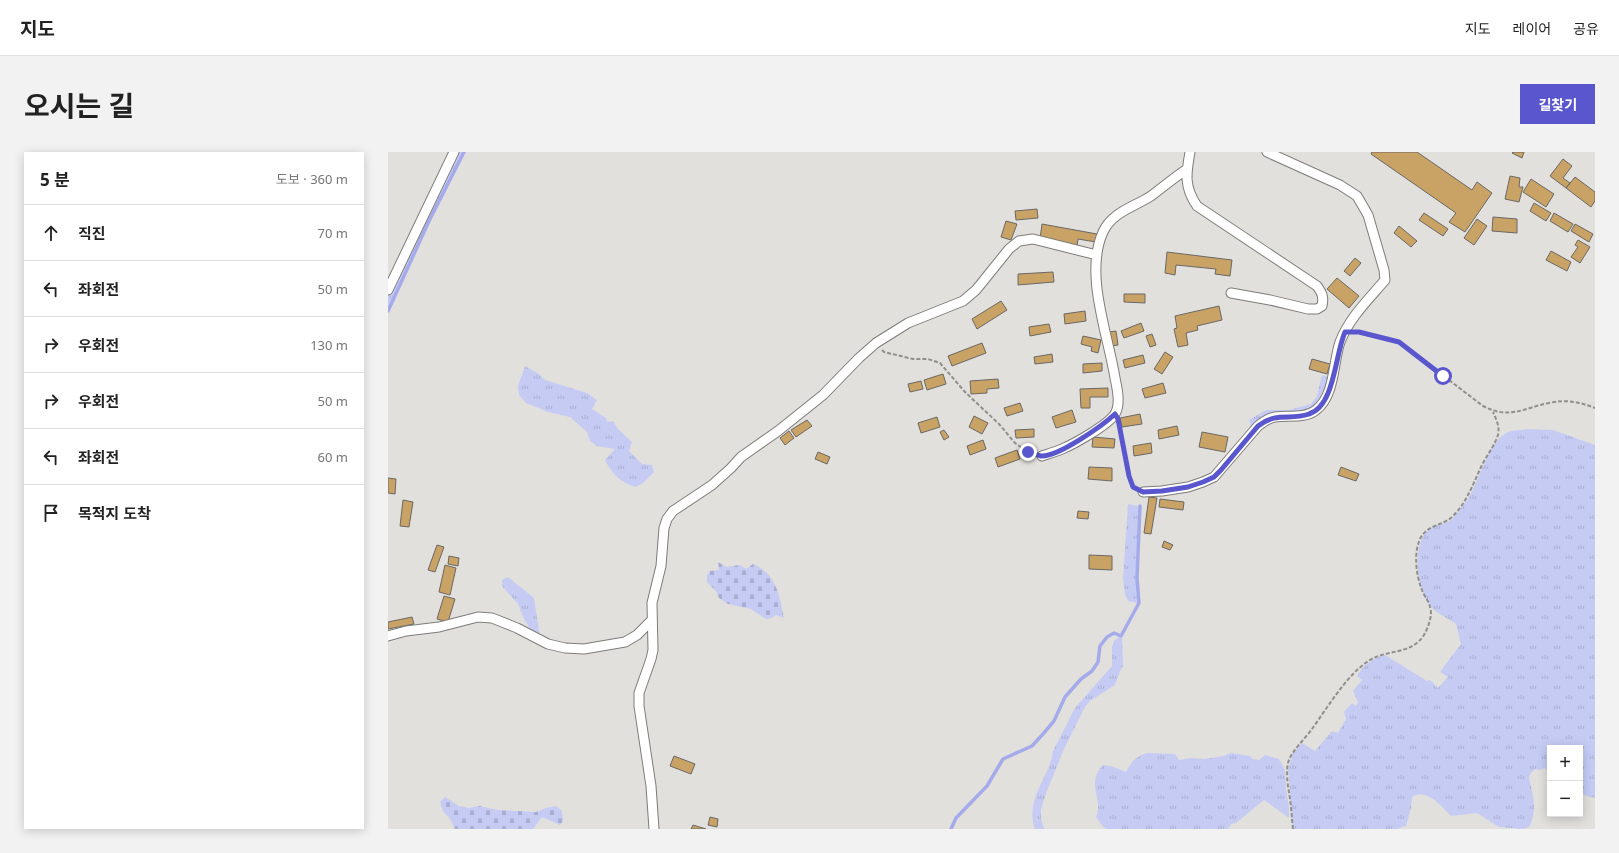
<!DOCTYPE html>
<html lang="ko">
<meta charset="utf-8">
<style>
body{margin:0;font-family:"Noto Sans","Noto Sans KR",sans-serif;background:#f2f2f2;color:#222}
.controls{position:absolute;right:12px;bottom:12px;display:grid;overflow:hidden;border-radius:0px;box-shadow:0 2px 10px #0003}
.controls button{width:36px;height:36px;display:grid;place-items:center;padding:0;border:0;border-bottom:1px solid #e0e0e0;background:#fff;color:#222;font:20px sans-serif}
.stop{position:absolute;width:12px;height:12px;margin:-9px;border:3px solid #5a57ce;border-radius:50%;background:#fff}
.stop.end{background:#5a57ce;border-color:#fff;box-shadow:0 1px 4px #0008}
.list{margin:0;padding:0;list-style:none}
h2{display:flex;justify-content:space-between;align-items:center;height:52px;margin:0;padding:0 16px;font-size:17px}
h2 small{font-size:13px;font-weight:400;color:#767676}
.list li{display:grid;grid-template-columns:26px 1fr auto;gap:12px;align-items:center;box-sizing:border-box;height:56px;padding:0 16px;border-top:1px solid #e0e0e0}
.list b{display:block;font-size:15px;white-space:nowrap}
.list em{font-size:13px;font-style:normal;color:#767676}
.icon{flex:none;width:22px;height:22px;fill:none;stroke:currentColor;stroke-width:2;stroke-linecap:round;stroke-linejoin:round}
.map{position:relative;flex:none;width:1207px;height:677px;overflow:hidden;border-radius:0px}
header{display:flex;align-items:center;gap:24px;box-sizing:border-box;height:56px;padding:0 20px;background:#fff;border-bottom:1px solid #e0e0e0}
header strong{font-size:19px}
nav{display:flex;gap:22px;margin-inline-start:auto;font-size:14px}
.intro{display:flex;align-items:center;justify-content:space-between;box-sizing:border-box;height:96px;padding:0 24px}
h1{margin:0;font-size:28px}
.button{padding:10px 18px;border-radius:0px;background:#5a57ce;color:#fff;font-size:14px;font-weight:700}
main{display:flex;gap:24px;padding:0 24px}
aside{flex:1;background:#fff;border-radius:0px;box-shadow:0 2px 10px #0003}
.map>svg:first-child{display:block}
.grass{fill:url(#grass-tufts)}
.cemetery{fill:url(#cemetery-stones)}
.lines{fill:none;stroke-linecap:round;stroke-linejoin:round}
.stream{stroke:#a5abea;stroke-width:3.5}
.building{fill:#c9a266;stroke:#6a6864}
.street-casing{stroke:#7e7c79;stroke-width:11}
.path{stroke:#908f8c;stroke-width:2;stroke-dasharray:4 2;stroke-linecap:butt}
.street{stroke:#fff;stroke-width:9}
.route{stroke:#5a57ce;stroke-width:5}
</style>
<header>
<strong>지도</strong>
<nav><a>지도</a><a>레이어</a><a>공유</a></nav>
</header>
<div class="intro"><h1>오시는 길</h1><a class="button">길찾기</a></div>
<main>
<aside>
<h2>5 분<small>도보 · 360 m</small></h2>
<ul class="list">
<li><svg class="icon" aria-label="ahead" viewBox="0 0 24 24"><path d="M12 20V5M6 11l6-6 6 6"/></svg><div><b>직진</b></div><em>70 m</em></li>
<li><svg class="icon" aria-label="left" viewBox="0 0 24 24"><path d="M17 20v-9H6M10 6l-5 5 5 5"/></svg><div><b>좌회전</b></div><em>50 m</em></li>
<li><svg class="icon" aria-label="right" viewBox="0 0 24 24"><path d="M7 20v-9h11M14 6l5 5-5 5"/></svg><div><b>우회전</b></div><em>130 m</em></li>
<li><svg class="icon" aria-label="right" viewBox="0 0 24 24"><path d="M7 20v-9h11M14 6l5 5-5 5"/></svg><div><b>우회전</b></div><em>50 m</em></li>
<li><svg class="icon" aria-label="left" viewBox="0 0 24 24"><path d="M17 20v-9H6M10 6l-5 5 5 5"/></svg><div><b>좌회전</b></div><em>60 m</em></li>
<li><svg class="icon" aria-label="arrive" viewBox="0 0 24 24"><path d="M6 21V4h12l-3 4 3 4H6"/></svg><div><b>목적지 도착</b></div></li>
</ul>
</aside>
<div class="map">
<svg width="1207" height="677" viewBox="0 0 1207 677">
<defs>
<pattern id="grass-tufts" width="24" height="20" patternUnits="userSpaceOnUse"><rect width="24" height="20" fill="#c6cbf4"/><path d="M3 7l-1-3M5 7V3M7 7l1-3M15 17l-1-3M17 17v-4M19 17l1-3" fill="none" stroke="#a9add0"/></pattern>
<pattern id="cemetery-stones" width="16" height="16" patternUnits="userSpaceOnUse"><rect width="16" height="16" fill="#c6cbf4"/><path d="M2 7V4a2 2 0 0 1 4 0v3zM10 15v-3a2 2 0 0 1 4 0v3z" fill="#a9add0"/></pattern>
</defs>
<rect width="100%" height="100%" fill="#e2e0dc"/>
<path class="grass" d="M69,0H75L35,79L0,155V143Z
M137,214L151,222L157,228L199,241L209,248L204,257L218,266L219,270L225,269L230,277L244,290L241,299L254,312L264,313L266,320L255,331L248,335C233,331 224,322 217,308L227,297L209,294L202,289L199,280L182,265L160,260L138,251L131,243L130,234Z
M934,223L942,226L934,247L920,260L875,267L863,275L861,268L878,258H901L923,252L929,244Z
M1141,277L1165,278L1207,293V646L1192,642V596H1162V621L1157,616L1151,618L1147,617L1142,622L1141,626C1145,643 1150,659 1141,675L1135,677L1111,675L1089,661L1063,664C1053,654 1039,636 1024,645L1023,656L1018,674L1009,677H905L900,618L905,601L914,591L927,599L944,579L950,581L958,567L956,560L964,551L968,554L970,550L965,539L974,528L969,524C976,512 984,507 997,503L1039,529L1042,528L1050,536L1060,525L1052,520L1073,492L1068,472C1061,467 1050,462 1043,455C1029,438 1024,397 1038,380C1044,373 1052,373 1060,370C1068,365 1074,354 1080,347C1091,330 1101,285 1123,279C1129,278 1135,278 1141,277Z
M740,352L750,354L748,426L749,451L740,449L737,443L735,426Z
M120,425L146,446L152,485L145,482L135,465L130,452L114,434V428Z
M731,485L734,486L735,514L732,519L727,533L702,549L697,555L676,597L659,639L653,657V666L655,674L657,677H647C636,647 662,625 665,599L687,556L724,514V495L726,489Z
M760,601L787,602L791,608L803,606L817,607L835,604L843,601L862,604L865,607L871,608L877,603L891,607L897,618L898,637L901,655V666L876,648L848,671L843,672L840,677H718L712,671L708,665C716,647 697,632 715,613L726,615L738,620C743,610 748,604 760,601Z"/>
<path class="cemetery" d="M330,410L338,415L352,413L358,417L365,412C389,422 391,443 396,466L388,463L384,466L378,467L363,457L340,452L331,446L328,439L319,430V423L322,419L331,418Z
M57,645L71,654L81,656L91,654L110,658L148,660L158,656L168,654L174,659L175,669L172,673L154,665L145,677H67L62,667L55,659L52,650Z"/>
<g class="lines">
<path class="stream" d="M0,159L41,69L76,0
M563,677L568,666L599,634L615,607L644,594L655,582L666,569L677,545L693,527L704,519L710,510L712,494L719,485L726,481L733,484L751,451L749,426L752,354"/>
</g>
<path class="building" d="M984,0H1029L1084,38L1089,30L1104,41L1077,80L1061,70L1068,61L983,2Z
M1125,0H1136L1134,6L1124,1Z
M1175,7L1184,14L1175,26L1182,31L1178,36L1162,24Z
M1122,24L1132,26L1131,35H1135L1131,50L1117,47Z
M1187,25L1207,40V49L1203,55L1178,36Z
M1143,27L1166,42L1158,55L1135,40Z
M1146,51L1163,61L1158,69L1142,59Z
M649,57L650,66L628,68L627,59Z
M1036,61L1060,77L1055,84L1031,68Z
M1166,61L1185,72L1180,80L1162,69Z
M1105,65L1129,67V81L1104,79Z
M1089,67L1099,74L1086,93L1076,86Z
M618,69L629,72L623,88L613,85Z
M654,72L709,82L708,90L690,87L689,94L652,87Z
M1187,72L1205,82L1201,90L1183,79Z
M1011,74L1029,89L1023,95L1006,81Z
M1190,88L1202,95L1192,111L1183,105L1190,95L1187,93Z
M1163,99L1183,110L1179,119L1158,108Z
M779,100L844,108L842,124L827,122L828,117L788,113L787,123L777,121Z
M967,106L973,111L962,124L956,119Z
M665,120L666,130L630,133V122Z
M949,126L971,144L961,156L939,137Z
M736,142H757V151L736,150Z
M613,149L619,158L589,177L584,167Z
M831,154L834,168L809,174L810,178L798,181L800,193L790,195L786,177L789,176L787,164Z
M697,159L698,169L677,172L676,162Z
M753,171L756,179L736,186L733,179Z
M661,172L663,180L642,184L641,175Z
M728,179L730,193L723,194L721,180Z
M764,182L768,193L762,195L758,184Z
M695,184L713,188L710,201L703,199L704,195L693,192Z
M594,191L598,201L564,214L560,204Z
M777,200L785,205L774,222L766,217Z
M664,202L665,210L647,212L646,205Z
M755,203L757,211L737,216L735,208Z
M924,207L942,212L939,222L921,217Z
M714,211V219L695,221V212Z
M555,222L558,232L539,238L536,228Z
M610,227L611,236L599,237V241L583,242L582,229Z
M533,229L535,237L522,240L520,232Z
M775,231L778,241L757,246L754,237Z
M720,236V245H702V256H693L692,237Z
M632,251L635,259L619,264L616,256Z
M684,258L688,270L668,276L664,265Z
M752,262L754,272L734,275L732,266Z
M586,264L600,271L594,282L581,275Z
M549,265L552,275L533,281L530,271Z
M419,268L424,274L408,285L403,278Z
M789,274L791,283L771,287L770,278Z
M646,277V285L628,286L627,278Z
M556,278L561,285L556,288L552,280Z
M401,279L406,286L397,293L392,286Z
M814,280L840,285L837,300L811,295Z
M705,285L727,287L726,296L704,295Z
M595,288L598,297L582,303L579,294Z
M763,291L764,301L746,304L745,294Z
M629,298L632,307L610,315L607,306Z
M430,300L442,305L439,312L427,307Z
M701,315L724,316V329L700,327Z
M953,315L971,322L968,329L950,323Z
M0,326L8,327L7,342L0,341Z
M761,345L769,346L763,382L756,381Z
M772,347L796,350L795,358L771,355Z
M15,348L25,350L21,375L12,374Z
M690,359L701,360L700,367L689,366Z
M776,389L785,393L782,398L774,395Z
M49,393L56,395L47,420L40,418Z
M701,403L724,404V418L701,417Z
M61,404L71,406L70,414L60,412Z
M57,413L68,416L62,443L51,440Z
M56,444L67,447L60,470L49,467Z
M24,465L26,472L0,477V470Z
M286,604L307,612L303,622L282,614Z
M322,665L330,667L329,675L320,673Z
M305,673L318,677H303Z"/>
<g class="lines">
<g class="street-casing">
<path id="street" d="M802,0C798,22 796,35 809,54L929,134C934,141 936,145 934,154L929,157H920L882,148L843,141
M0,138L66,0
M654,304C660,302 667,300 674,297C686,292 720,273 727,262C733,252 729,236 727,226C720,182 696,122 715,80C724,60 746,55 763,44C775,35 787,25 799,17
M755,340L774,339L800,335L815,330L826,325L870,274C875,270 880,266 887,265C900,263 917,267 928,258C947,244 945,210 952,190C961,166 981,147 997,128L996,118L980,63L969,44L952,33L879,0
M0,484L18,479L51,475L90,465L104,466L129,476L160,492L177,496L196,497L237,490L249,483L264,468
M266,677L263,634L251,554V541L263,507L265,498L264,451L273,414L276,376L279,367L285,359L324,333L343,316L353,305L390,279L435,243L471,206L488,191L520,171L575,149L588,138L621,97L631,89L645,87L709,103"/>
</g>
<path class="path" d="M967,180L1011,190L1095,254C1122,268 1135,256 1161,251C1179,247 1191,250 1207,256
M494,198L496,200L525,207H540L552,211L577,240L611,272L627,291L640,300L645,302
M731,273L741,324L746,336
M905,677C904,670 904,663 903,656C902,641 897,627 900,611C903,599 917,587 924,577C940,555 959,522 982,508C1000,497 1023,503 1036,483C1040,476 1045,463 1042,455C1041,449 1036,444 1034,438C1028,423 1025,400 1033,385C1041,372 1055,374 1065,364C1079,350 1085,332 1093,315C1098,304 1106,295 1110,283C1112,274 1108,267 1105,260"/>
<use href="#street" class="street"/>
</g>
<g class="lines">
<path class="route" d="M640,300C644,301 649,303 653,304C670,305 714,274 727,262L730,267L741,324L745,335L755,340L774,339L800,335L815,330L826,325L833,318L870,274C890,259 901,269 921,262C947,254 947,202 957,180H971L1011,190L1055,224"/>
</g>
</svg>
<div class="controls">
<button>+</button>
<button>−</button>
</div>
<div class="stop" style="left:1055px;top:224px"></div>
<div class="stop end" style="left:640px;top:300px"></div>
</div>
</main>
